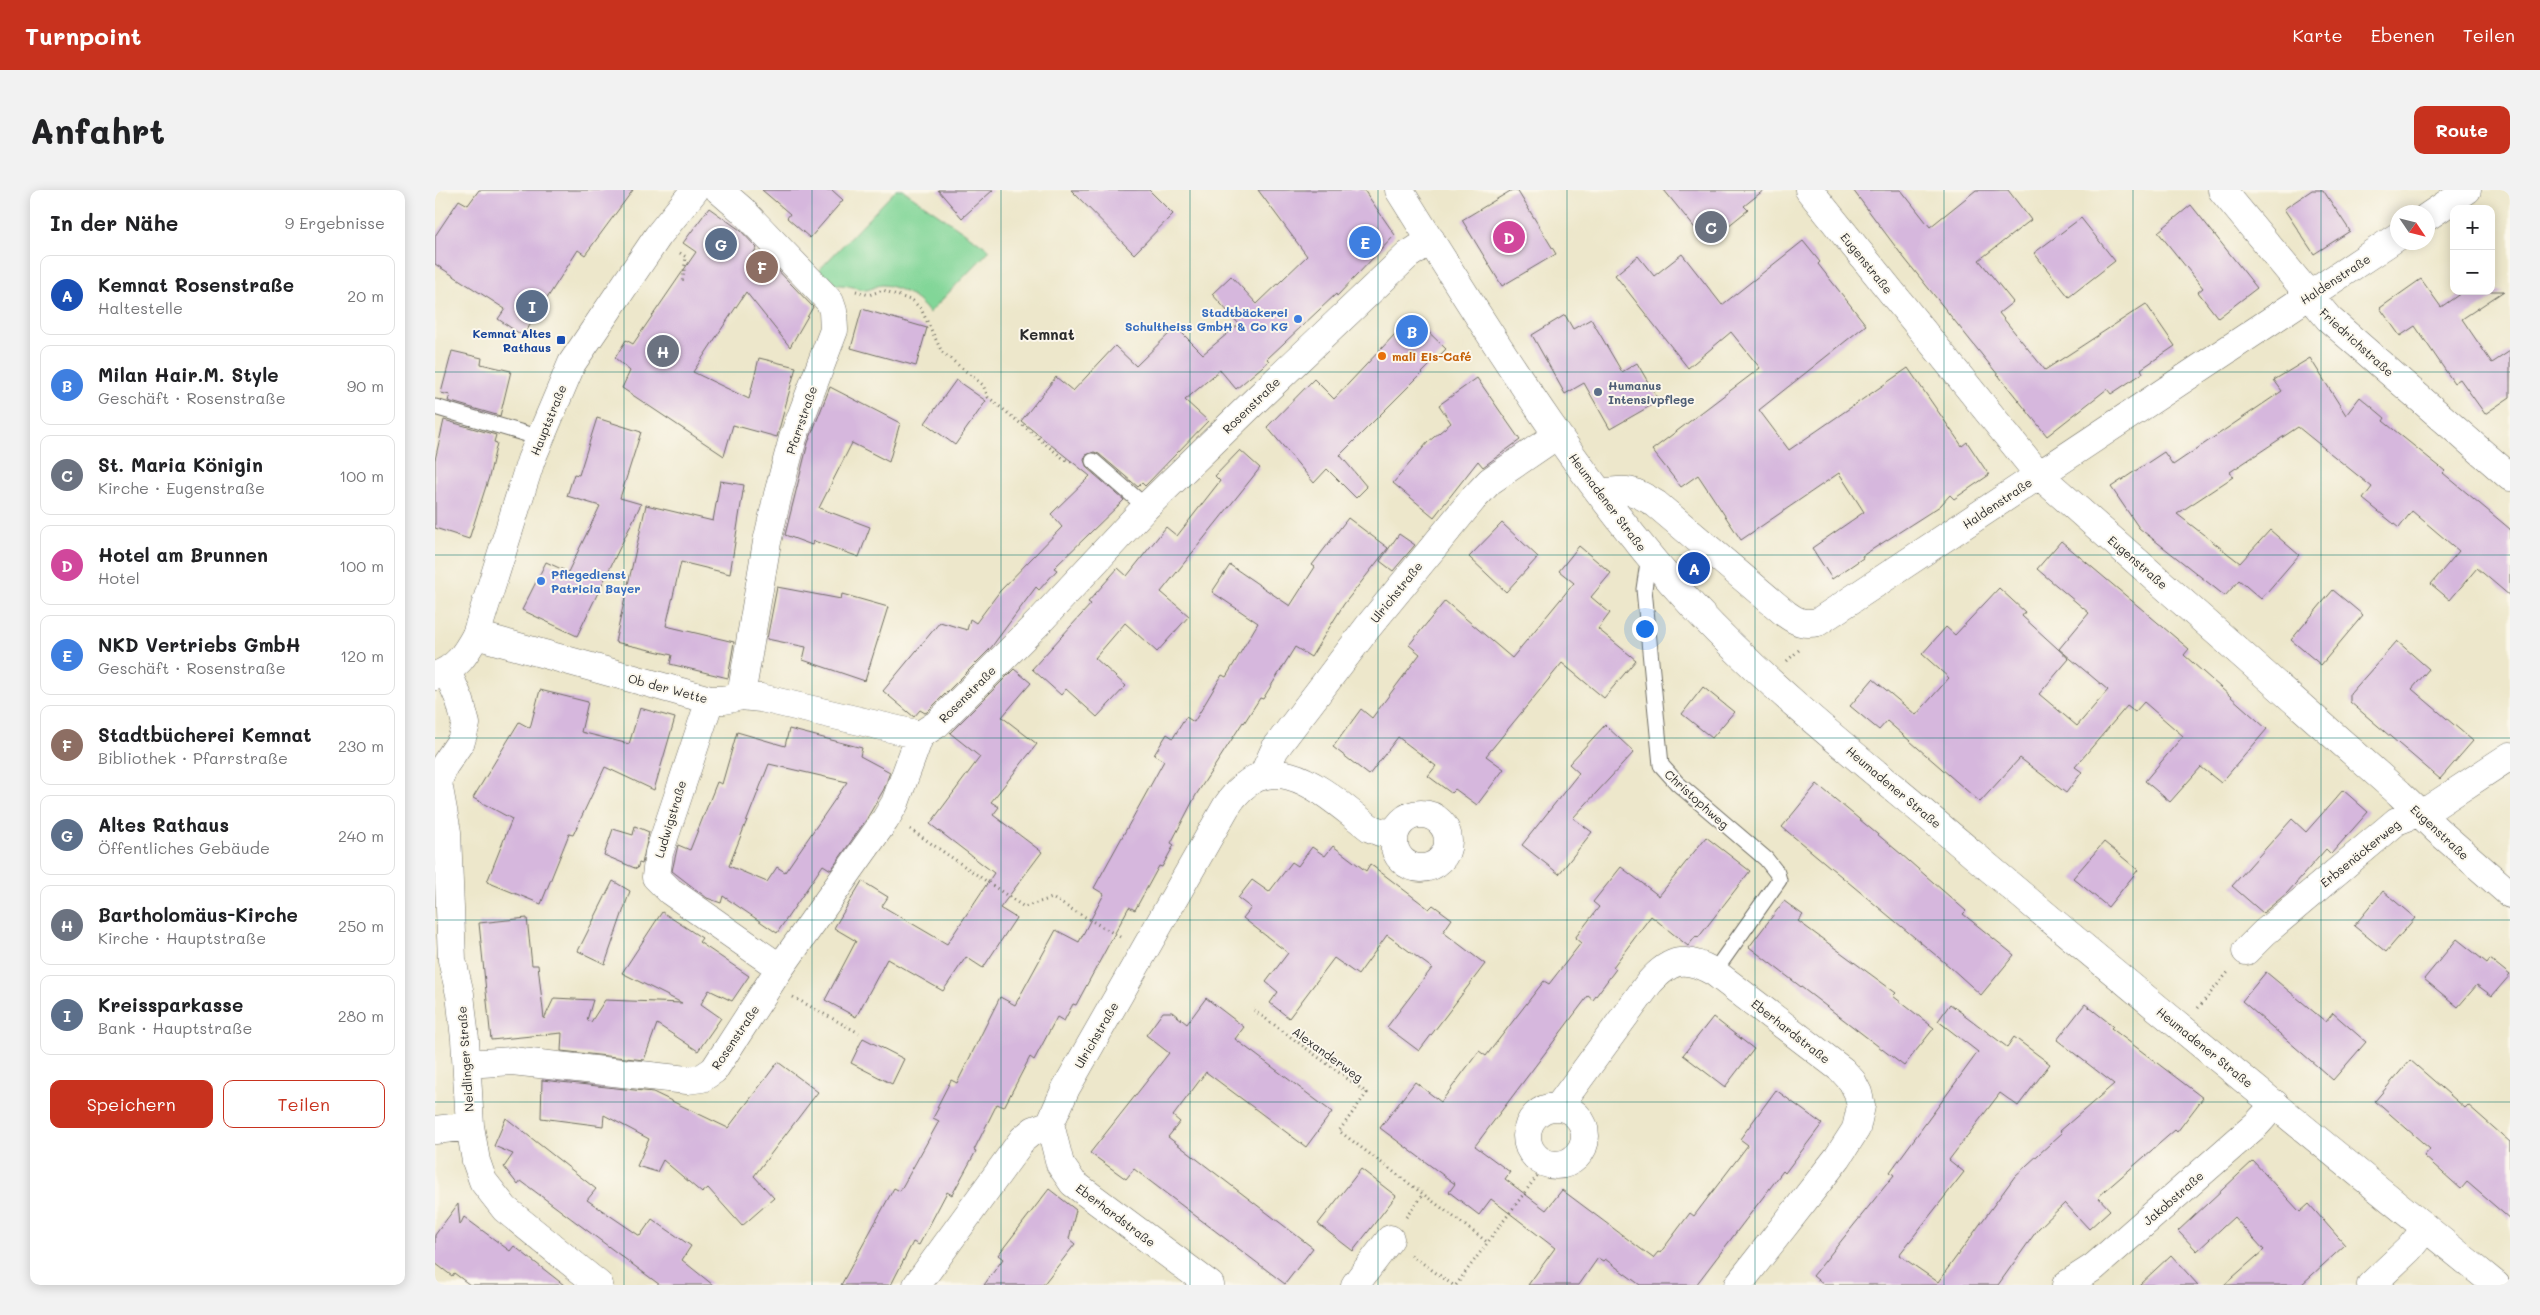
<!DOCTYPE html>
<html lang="de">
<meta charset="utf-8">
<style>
body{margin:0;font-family:Mali,sans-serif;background:#f2f2f2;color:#202124}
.controls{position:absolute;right:15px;top:15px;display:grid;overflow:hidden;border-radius:10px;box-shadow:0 2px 12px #0003}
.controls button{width:45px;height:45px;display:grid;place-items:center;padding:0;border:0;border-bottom:1px solid #e0e0e0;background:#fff;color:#202124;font:25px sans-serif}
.compass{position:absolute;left:1955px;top:15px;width:45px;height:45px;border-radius:50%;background:#fff;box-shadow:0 2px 12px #0003;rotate:125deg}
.you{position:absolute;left:1209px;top:438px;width:18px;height:18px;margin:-12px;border:4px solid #fff;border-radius:50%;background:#1a73e8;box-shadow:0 0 0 8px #1a73e833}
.badge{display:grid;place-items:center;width:32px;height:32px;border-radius:50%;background:#c8321e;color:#fff;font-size:16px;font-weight:700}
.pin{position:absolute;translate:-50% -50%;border:2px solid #fff;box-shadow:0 1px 5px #0006}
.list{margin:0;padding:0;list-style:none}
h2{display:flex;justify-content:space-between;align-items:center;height:65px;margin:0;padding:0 20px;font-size:21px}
h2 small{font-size:16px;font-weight:400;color:#757577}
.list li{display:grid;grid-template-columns:32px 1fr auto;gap:15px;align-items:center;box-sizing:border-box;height:80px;margin:0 10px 10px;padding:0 10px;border:1px solid #e0e0e0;border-radius:10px}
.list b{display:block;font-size:19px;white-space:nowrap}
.list p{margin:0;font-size:16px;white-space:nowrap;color:#757577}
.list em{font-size:16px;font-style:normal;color:#757577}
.actions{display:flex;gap:10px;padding:15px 20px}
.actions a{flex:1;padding:11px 0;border:1px solid #c8321e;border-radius:10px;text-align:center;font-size:18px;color:#c8321e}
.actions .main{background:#c8321e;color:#fff}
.map{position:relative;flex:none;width:2075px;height:1095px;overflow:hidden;border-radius:10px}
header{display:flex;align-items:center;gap:30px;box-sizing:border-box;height:70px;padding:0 25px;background:#c8321e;color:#fff}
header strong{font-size:24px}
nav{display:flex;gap:28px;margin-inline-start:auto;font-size:18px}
.intro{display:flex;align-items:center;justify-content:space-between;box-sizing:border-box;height:120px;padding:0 30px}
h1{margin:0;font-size:35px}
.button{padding:12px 22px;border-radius:10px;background:#c8321e;color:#fff;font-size:18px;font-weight:700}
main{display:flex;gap:30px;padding:0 30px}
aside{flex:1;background:#fff;border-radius:10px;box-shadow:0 2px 12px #0003}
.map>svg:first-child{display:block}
.green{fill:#82d698;stroke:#568062}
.building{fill:#d6b7dd;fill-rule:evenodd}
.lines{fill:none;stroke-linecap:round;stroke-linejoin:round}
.lane-casing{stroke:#6f6d63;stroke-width:17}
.street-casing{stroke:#6f6d63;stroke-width:29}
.secondary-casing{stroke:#6f6d63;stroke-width:29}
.path{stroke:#6f6d63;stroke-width:3;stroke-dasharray:1 4;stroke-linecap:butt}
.lane{stroke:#fff;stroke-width:15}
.street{stroke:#fff;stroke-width:28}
.secondary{stroke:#fff;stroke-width:28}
.grid{fill:none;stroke:#0f766e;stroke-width:1;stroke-opacity:0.55}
.shop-dot{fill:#3f7fe0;stroke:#fbf7ec;stroke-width:2}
.transit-dot{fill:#1a4fb4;stroke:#fbf7ec;stroke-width:2}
.food-dot{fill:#e8710a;stroke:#fbf7ec;stroke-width:2}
.service-dot{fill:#5c6f8a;stroke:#fbf7ec;stroke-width:2}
.labels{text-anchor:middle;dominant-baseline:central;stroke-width:4;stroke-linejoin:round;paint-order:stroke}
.street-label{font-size:12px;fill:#2b2b2b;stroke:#fbf7ec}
.shop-label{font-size:12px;font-weight:bold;fill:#366cbe;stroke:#fbf7ec;text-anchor:end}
.transit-label{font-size:12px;font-weight:bold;fill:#164399;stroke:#fbf7ec;text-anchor:end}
.food-label{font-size:12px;font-weight:bold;fill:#c56008;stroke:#fbf7ec;text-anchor:start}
.service-label{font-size:12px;font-weight:bold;fill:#4e5e75;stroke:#fbf7ec;text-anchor:start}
.quarter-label{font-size:15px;font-weight:bold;fill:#2b2b2b;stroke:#fbf7ec}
</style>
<header>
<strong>Turnpoint</strong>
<nav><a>Karte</a><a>Ebenen</a><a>Teilen</a></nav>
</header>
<div class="intro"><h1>Anfahrt</h1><a class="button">Route</a></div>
<main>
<aside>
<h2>In der Nähe<small>9 Ergebnisse</small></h2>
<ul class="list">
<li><span class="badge" style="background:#1a4fb4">A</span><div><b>Kemnat Rosenstraße</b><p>Haltestelle</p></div><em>20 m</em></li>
<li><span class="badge" style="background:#3f7fe0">B</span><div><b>Milan Hair.M. Style</b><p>Geschäft · Rosenstraße</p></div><em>90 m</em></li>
<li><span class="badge" style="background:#6b7280">C</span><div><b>St. Maria Königin</b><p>Kirche · Eugenstraße</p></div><em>100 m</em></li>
<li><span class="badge" style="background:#d1479c">D</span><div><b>Hotel am Brunnen</b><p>Hotel</p></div><em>100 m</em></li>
<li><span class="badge" style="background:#3f7fe0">E</span><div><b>NKD Vertriebs GmbH</b><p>Geschäft · Rosenstraße</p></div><em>120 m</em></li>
<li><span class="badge" style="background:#8d6e63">F</span><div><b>Stadtbücherei Kemnat</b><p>Bibliothek · Pfarrstraße</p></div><em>230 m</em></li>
<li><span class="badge" style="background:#5c6f8a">G</span><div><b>Altes Rathaus</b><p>Öffentliches Gebäude</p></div><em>240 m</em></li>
<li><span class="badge" style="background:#6b7280">H</span><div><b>Bartholomäus-Kirche</b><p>Kirche · Hauptstraße</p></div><em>250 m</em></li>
<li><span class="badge" style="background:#5c6f8a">I</span><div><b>Kreissparkasse</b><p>Bank · Hauptstraße</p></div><em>280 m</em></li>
</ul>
<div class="actions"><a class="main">Speichern</a><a>Teilen</a></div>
</aside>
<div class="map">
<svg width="2075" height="1095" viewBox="0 0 2075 1095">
<rect width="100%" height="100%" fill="#fbf7ec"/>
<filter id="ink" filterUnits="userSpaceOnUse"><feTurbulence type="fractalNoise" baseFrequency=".02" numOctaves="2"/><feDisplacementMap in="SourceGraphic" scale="10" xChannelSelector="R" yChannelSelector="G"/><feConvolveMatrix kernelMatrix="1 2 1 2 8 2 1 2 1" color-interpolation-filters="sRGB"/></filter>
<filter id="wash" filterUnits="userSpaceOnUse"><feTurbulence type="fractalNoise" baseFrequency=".0096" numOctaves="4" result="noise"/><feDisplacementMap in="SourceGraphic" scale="20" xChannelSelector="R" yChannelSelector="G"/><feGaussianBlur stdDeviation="1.12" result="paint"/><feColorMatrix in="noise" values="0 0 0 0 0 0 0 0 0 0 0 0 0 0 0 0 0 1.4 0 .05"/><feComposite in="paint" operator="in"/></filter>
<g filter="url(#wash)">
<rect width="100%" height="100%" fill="#ede7cb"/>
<path class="green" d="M461,0H468L555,60L494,123C485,109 464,96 447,95C442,95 437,99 432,100C425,100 413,94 401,95L384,80Z"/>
<g id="blocks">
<path class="building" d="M44,0H198L150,65L143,60L88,146L63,129L70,119L0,74V46L24,10L33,15Z
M327,0H397L408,10L375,48L352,28L355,24Z
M503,0H558L527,28Z
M636,0H714L738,24L699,64Z
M823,0H929L960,45L902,106L901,104L832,169L834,171L801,199L785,180L750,210L773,231L710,296L707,293L703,297L664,264L659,262L651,265L649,270L652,278L689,310L619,378L622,380L604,400L601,397L555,459L492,522L490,523L485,520L479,527L448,501L505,432L532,440L535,429L541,433L565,401L627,337L616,324L655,286L586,231L621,187L638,201L680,156L701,176L741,137L768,164L804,134L777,104L796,86L822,114L872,66Z
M1077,0H1082L1121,64L1067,96L1027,30Z
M1229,0H1329L1309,16L1313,20L1272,53Z
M1418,0H1466L1495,37L1541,0H1573L1596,30L1544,70L1578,112L1564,123L1610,180L1711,114L1740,156L1706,179L1708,183L1676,204L1672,199L1612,246L1466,64Z
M1877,0H1888L1915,41L1879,64L1849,19Z
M1756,15L1822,98L1783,128L1763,102L1768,98L1723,42Z
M274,18L305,40L322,58L317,65L335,72L378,117L355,157L311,102L258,182L314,209L324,168L361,177L342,247L298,235L289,266L187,198L195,181L180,168L191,150L198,154L261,62L248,53Z
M1646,28L1680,71L1634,107L1599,63Z
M1368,51L1385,72L1383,74L1431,135L1324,220L1354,260L1473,178L1527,256L1532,252L1554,285L1519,309L1515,305L1505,316L1427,366L1428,368L1397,389L1377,358L1429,322L1404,283L1306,350L1263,285L1246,297L1217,260L1325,178L1296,142L1253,178L1180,85L1203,66L1219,86L1247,64L1287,115Z
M1986,89L2006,117L2029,101H2069L2027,129L2057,173L2075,161V207L2050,224L2025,189L2019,193L1980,136L1965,146L1945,118Z
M427,119L492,138L481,176L416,158Z
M1130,125L1138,139L1156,129L1187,182L1202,173L1224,211L1175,239L1149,193L1130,204L1097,145Z
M977,126L1011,159L905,265L932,297L921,308L892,279L879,293L832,237L879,189L899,209Z
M17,161L47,168L46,174L76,181L65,226L13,211L15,205L6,203Z
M1875,168L1911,225L1925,207L1950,228L1948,231L2010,281L2008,283L2075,339V406L2042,378L2015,410L1996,394L2024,361L1977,321L1964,338L1928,309L1937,297L1863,237L1795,282L1798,287L1742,324L1805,373L1835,340L1864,365L1826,409L1804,390L1790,406L1704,338L1676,297L1729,262L1738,275L1847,201L1839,190Z
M1042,188L1085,250L1048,277L1043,271L999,327L958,293L993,252L1016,233L1004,215Z
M521,190L551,211L520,255L490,233Z
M395,197L465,233L454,272L417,253L384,318L435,337L424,367L379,351L377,355L350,345L373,253Z
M162,228L206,242L185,308L206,314L142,446L87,420L111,372L133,382L165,316L132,306L139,284L144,285Z
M9,230L61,245L59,252L62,253L54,287L34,349L0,338V270Z
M805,260L825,278L726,402L754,426L722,462L690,433L660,468L691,496L662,527L631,499L626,505L597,479L656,414L653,412L683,378L692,386L731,337L742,346L785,291L780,286Z
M285,291L309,295L295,384L246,372L231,436L299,452L293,488L235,474L237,465L180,452L211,315L278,331Z
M913,328L953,358L909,414L876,467L860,457L828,509L825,508L809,533L808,532L761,605L736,653L739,655L727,677L724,676L700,720L694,717L641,815L638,814L629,831L622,827L599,870L595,867L569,917L562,914L539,960L541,961L517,1005L512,1002L484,1055L478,1052L456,1095H406L459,998L465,1001L504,931L498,928L504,917H502L516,890L522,893L565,807L580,815L621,740L644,752L669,704L659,698L729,571L719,565L732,544L738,548L751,527L759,532L787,485L791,487L823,433L777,402L795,375L855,416L880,377L877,375Z
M1067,333L1103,367L1071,402L1034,367Z
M964,344L980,355L958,381L945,371Z
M1626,351L1754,459L1749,465L1832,539L1786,593L1766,577L1735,612L1710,591L1748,546L1709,512L1700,522L1692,516L1640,577L1647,582L1631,603L1585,568L1545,612L1452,531L1444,540L1415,516L1438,489L1481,525L1514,488L1487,464L1511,437L1520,445L1564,398L1590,422L1587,426L1634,469L1604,504L1642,536L1673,500L1624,459L1654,423L1602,379Z
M1144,356L1176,383L1156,407L1175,423L1163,439L1201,470L1169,508L1127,473L1051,566L1069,579L1042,615L1020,599L1016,603L993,586L1001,576L963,547L934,585L898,557L926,519L937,528L985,464L974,455L1010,411L1077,468L1139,393L1124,381Z
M342,397L406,409L407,404L453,417L430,491L368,470L371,457L332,449Z
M1898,400L1928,425L1886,475L1856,450Z
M1962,451L1994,479L1977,499L2038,551L2005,589L1915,512V504Z
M579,479L596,493L567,527L602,554L556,612L564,617L558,625L607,662L565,718L581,728L548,778L531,767L508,801L452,769L421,827L390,810L421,751L399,738L427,691L453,707L447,716L512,754L559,683L495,634L545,567L515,543Z
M1268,497L1299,522L1277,548L1247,524Z
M105,500L153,512L146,542L194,554L205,518L240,528L219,600L170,577L138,645L134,644L106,714L52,692L77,629L38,608L84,532L95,538Z
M1170,535L1199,562L1138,628L1157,642L1124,684L1087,655L1144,583L1134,574Z
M354,539L427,558L425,566L455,582L449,599L431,630L396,680L388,675L342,743L288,706L286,713L272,708L237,681L243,655L255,660L282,592L287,594L302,542L350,556ZM334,574L412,592L350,682L342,677L332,692L294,676Z
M1382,594L1466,664L1531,721L1528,724L1579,765L1546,805L1515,777L1347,637Z
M1908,600L1933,622L1896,664L1891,659L1852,703L1828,723L1797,696L1857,629L1871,642Z
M200,636L214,642L207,674L204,673L202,679L169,665L178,639L198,645Z
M1271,647L1315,681L1263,748L1261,746L1253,756L1216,726L1178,777L1181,779L1158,810L1153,806L1040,956L1075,982L1070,989L1111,1020L1127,1000L1218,1068L1223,1062L1225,1063L1255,1023L1259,1026L1313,955L1305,949L1341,900L1387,934L1350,983L1348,981L1261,1095H1205L1170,1069L1168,1071L1163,1068L1144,1095H1093L1120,1058L1056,1009L1044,1025L1014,1002L1020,994L945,938L980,892L1006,912L1044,861L1051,866L1109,791L1114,794L1146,753L1140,748L1164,717L1158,712L1186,677L1224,706Z
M1669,652L1703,680L1673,717L1638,688Z
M898,656L931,681L935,674L994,719L998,715L1017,729L1008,742L1050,774L984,861L952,837L997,778L952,745L923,785L899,768L854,828L835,813L843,802L831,792L853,763L808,728L816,718L803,708L817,690L834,702L857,672L863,676L877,657L890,666Z
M178,691L195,701L170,774L143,761Z
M1948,701L1980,728L1951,762L1919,736Z
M1349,711L1368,725L1363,731L1461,803L1458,806L1499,838L1469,876L1314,757Z
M227,722L267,748L264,752L314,786L297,811L274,800L266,814L286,828L263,861L222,834L209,870L126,861L127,843L56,850L44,733L92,728L97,775H103L109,829L119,808L158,810L152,830L156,832L170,810L247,813L187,783Z
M2022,749L2052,773L2055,769L2075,785L2057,806L2042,795L2023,817L1989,789Z
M1831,782L1891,832L1898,823L1931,852L1898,890L1807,811Z
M771,808L809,837L800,849L897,922L871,957L771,882L738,926L745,932L733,947L878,1058L850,1094L699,979L691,989L655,963L734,863L711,845L728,822H737L752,834Z
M1515,814L1572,857L1579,847L1615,874L1583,916L1565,903L1514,970L1529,982L1464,1065L1503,1092L1580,986L1627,943L1625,941L1679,894L1622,850L1650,814L1678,836L1676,838L1768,908L1742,942L1740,940L1663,1007L1675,1020L1654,1039L1630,1013L1603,1039L1563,1095H1389L1378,1086L1459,985L1455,982L1543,862L1503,831Z
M1278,827L1319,859L1290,897L1248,865Z
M428,848L469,869L457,894L416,873Z
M1975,870L2030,918L2033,915L2075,952V1029L2032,992L2026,999L1989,966L1995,959L1940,911Z
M343,872L383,902L319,986L339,1008L307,1036L273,998L267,1003L228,970L222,982L202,976L214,949L169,925L168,936L106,928L107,890L218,902L293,938Z
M71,928L161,999L152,1010L205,1046L217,1029L256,1056L247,1070L278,1095H225L86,991L83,995L69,977L78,964L59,956Z
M1818,971L1865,1022L1874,1014L1910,1055L1866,1095H1789L1829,1060L1799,1027L1762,1061L1743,1041Z
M926,979L961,1006L918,1061L883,1034Z
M614,999L641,1020L634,1049L640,1054L608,1095H549L568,1069L563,1065Z
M23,1014L25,1035L29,1027L75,1061L79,1056L129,1095H35L19,1083L17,1086L0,1073V1045Z
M1736,1065L1763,1095H1704Z"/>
</g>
</g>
<g filter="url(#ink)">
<use href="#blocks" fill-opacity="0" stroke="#6f6d63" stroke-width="1"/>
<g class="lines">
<g class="lane-casing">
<path id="lane" d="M0,217L105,248
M658,271L711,317
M1214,366L1209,399L1226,575L1242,593L1331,669L1342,683L1344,690L1279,782"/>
</g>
<g class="street-casing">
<path id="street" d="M284,0L307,20L385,101L395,112L398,121L399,140L358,248L343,304L332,352L306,506
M1374,0L1604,285L1964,603L2002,640L2075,704
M1787,0L1894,129L2075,287
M1992,27L2032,0
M1166,303C1192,298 1199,300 1221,314L1351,424C1362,432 1369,435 1383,432L1962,47
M41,445L275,510H289L306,506L326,508L485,545
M12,481L25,511L31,534L26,551L9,576L3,593L12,642L17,770L25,804L30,849L35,936L41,971L48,991L70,1019L164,1095
M275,510L224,663L221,687L235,701L345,778
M828,585L840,559L933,437L1038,309L1055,291L1122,245
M959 651a27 27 0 1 1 54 0a27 27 0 1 1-54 0Z
M1811,761L1829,743L1962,631L1996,618L2075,566
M32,874L77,871L252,890L267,888L279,880L345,778L450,630L460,613L485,545L502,534L605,431L711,317L825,206L973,65L996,50
M1124,916L1214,793C1236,768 1250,766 1279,782L1407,880L1417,891L1423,903L1426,916L1421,939L1403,967L1303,1095
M1092 946a29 29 0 1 1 58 0a29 29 0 1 1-58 0Z
M615,934L631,898L791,617C836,548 889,603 935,638L945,642L960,643
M615,934L625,974L638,993L775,1095
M0,940L35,936
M482,1095L588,949L599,940L615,934
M920,1095L955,1049
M1631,1095L1659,1077L1822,934L1840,914
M1936,1095L1974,1059L1991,1038"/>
</g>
<g class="secondary-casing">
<path id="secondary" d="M964,0C1054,143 1143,291 1258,416C1343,507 1445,585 1540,666C1712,811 1886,953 2061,1095
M0,486C22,478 30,465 41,445L96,270L137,173L223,46L260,0"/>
</g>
<path class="path" d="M245,63L251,67L247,94
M421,101L434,105L448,100L478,111L486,119L507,162L548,195L553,207L629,269L638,273
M1352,471L1364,460
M475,639L589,717L617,708L685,747
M358,807L424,843
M1763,818L1794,781
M819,820L932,903L904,941L1052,1052
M971,1027L988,1005
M976,1065L1018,1095
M1021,1095L1111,974"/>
<use href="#lane" class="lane"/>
<use href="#street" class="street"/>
<use href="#secondary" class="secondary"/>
</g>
</g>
<path class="grid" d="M189,0V1095M377,0V1095M566,0V1095M755,0V1095M943,0V1095M1132,0V1095M1320,0V1095M1509,0V1095M1698,0V1095M1886,0V1095M0,182H2075M0,365H2075M0,548H2075M0,730H2075M0,912H2075"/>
<g class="shop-dot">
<circle cx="863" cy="129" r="5"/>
<circle cx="106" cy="391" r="5"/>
</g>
<rect class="transit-dot" x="121" y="145" width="10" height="10" rx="2.5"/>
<circle class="food-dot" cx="947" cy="166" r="5"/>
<circle class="service-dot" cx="1163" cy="202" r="5"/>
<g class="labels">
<g class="street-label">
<text transform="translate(1432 73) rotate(51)">Eugenstraße</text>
<text transform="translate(1900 89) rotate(-33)">Haldenstraße</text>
<text transform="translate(1922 152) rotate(42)">Friedrichstraße</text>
<text transform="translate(816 215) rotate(-44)">Rosenstraße</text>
<text transform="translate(113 230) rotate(-68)">Hauptstraße</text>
<text transform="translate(366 230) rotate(-71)">Pfarrstraße</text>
<text transform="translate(1173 312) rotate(53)">Heumadener Straße</text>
<text transform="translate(1562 313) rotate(-34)">Haldenstraße</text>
<text transform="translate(1703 372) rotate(41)">Eugenstraße</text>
<text transform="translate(961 402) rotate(-51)">Ulrichstraße</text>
<text transform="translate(233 498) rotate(15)">Ob der Wette</text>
<text transform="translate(532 504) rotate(-45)">Rosenstraße</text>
<text transform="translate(1459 597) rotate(40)">Heumadener Straße</text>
<text transform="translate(1262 609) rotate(42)">Christophweg</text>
<text transform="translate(235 629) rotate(-73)">Ludwigstraße</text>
<text transform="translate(2005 642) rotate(43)">Eugenstraße</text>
<text transform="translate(1925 663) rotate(-39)">Erbsenäckerweg</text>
<text transform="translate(1356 841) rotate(38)">Eberhardstraße</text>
<text transform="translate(661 845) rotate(-60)">Ulrichstraße</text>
<text transform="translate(300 847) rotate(-56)">Rosenstraße</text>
<text transform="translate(1770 857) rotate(39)">Heumadener Straße</text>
<text transform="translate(893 864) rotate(36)">Alexanderweg</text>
<text transform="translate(30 869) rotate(-94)">Neidlinger Straße</text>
<text transform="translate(1738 1008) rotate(-41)">Jakobstraße</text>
<text transform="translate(681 1025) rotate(37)">Eberhardstraße</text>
</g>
<g class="shop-label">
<text x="853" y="122">Stadtbäckerei<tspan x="853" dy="14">Schultheiss GmbH &amp; Co KG</tspan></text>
<text x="116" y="384" text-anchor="start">Pflegedienst<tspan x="116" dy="14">Patricia Bayer</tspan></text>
</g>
<g class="transit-label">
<text x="116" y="143">Kemnat Altes<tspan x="116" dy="14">Rathaus</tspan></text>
</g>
<g class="food-label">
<text x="957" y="166">mali Eis-Café</text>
</g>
<g class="service-label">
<text x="1173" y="195">Humanus<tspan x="1173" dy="14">Intensivpflege</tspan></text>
</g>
<g class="quarter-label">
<text x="612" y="144">Kemnat</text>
</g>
</g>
</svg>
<div class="controls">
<button>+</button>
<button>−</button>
</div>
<svg class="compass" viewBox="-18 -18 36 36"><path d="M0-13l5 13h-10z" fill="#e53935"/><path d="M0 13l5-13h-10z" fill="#757577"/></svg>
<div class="you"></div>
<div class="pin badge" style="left:1259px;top:378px;background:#1a4fb4">A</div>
<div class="pin badge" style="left:977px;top:141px;background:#3f7fe0">B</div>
<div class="pin badge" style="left:1276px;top:37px;background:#6b7280">C</div>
<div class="pin badge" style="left:1074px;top:47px;background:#d1479c">D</div>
<div class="pin badge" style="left:930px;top:52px;background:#3f7fe0">E</div>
<div class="pin badge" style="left:327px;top:77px;background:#8d6e63">F</div>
<div class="pin badge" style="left:286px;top:54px;background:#5c6f8a">G</div>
<div class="pin badge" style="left:228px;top:161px;background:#6b7280">H</div>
<div class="pin badge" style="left:97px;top:116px;background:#5c6f8a">I</div>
</div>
</main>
